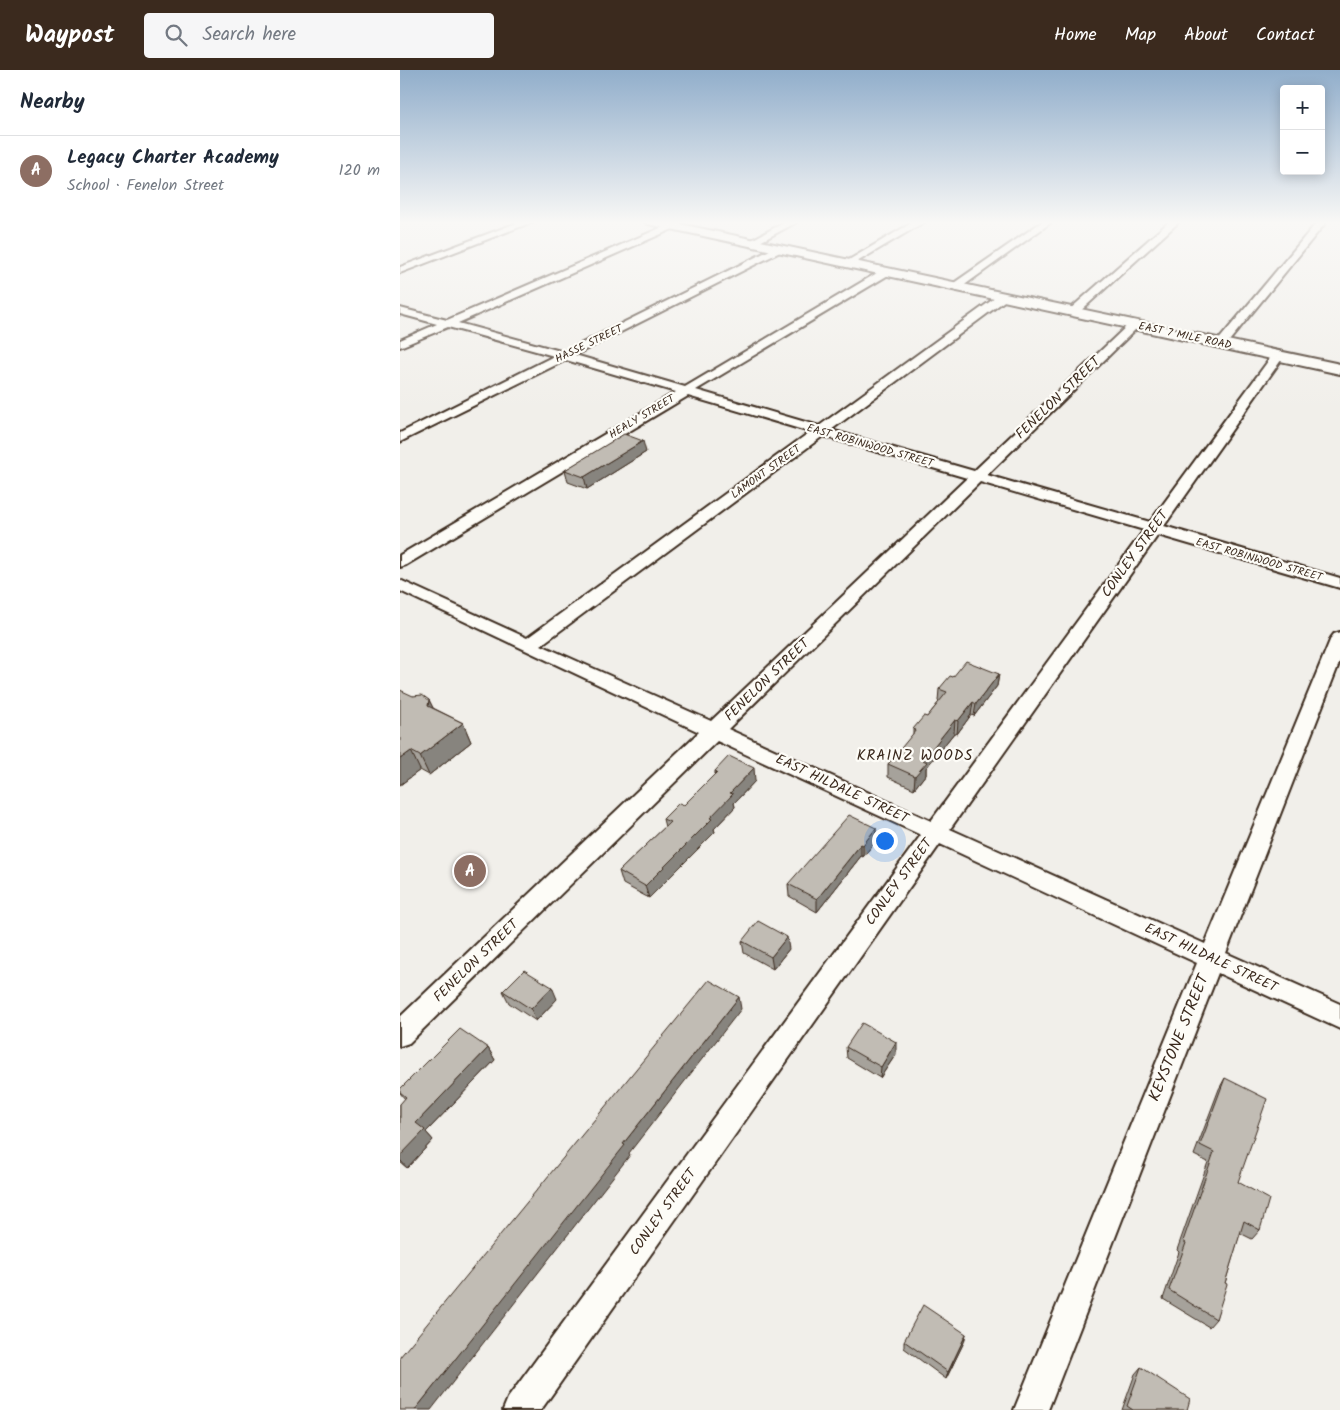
<!DOCTYPE html>
<meta charset="utf-8">
<style>
body{margin:0;font-family:Kalam,sans-serif;background:#f6f6f7;color:#1f2937}
.controls{position:absolute;right:15px;top:15px;display:grid;overflow:hidden;border-radius:5px;box-shadow:0 2px 12px #0003}
.controls button{width:45px;height:45px;display:grid;place-items:center;padding:0;border:0;border-bottom:1px solid #e0e1e3;background:#fff;color:#1f2937;font:25px sans-serif}
.you{position:absolute;left:484px;top:770px;width:18px;height:18px;margin:-12px;border:4px solid #fff;border-radius:50%;background:#1a73e8;box-shadow:0 0 0 8px #1a73e833}
.badge{display:grid;place-items:center;width:32px;height:32px;border-radius:50%;background:#3b2a1e;color:#fff;font-size:16px;font-weight:700}
.pin{position:absolute;translate:-50% -50%;border:2px solid #fff;box-shadow:0 1px 5px #0006}
.list{margin:0;padding:0;list-style:none}
h2{display:flex;justify-content:space-between;align-items:center;height:65px;margin:0;padding:0 20px;font-size:21px}
h2 small{font-size:16px;font-weight:400;color:#747a83}
.list li{display:grid;grid-template-columns:32px 1fr auto;gap:15px;align-items:center;box-sizing:border-box;height:70px;padding:0 20px;border-top:1px solid #e0e1e3}
.list b{display:block;font-size:19px;white-space:nowrap}
.list p{margin:0;font-size:16px;white-space:nowrap;color:#747a83}
.list em{font-size:16px;font-style:normal;color:#747a83}
.icon{flex:none;width:28px;height:28px;fill:none;stroke:currentColor;stroke-width:2;stroke-linecap:round;stroke-linejoin:round}
.map{position:relative;flex:none;width:940px;height:1340px;overflow:hidden}
header{display:flex;align-items:center;gap:30px;box-sizing:border-box;height:70px;padding:0 25px;background:#3b2a1e;color:#fff}
header strong{font-size:24px}
nav{display:flex;gap:28px;margin-inline-start:auto;font-size:18px}
.search{width:350px;height:45px;background:#f6f6f7;display:flex;align-items:center;gap:12px;box-sizing:border-box;padding:0 18px;border-radius:5px;color:#747a83;font-size:19px}
main{display:flex}
aside{flex:1;background:#fff}
.map>svg:first-child{display:block}
.lines{fill:none;stroke-linecap:round;stroke-linejoin:round}
.minor-casing{stroke:#3b2a1e;stroke-width:4}
.tertiary-casing{stroke:#3b2a1e;stroke-width:4}
.minor{fill:#fdfcf7;fill-rule:evenodd}
.tertiary{fill:#fdfcf7;fill-rule:evenodd}
.wall{fill:#a6a29b;stroke:#3b2a1e}
.shaded-wall{fill:#87847e;stroke:#3b2a1e}
.building{fill:#c1bcb4;stroke:#3b2a1e}
.labels{text-anchor:middle;dominant-baseline:central;stroke-width:4.5;stroke-linejoin:round;paint-order:stroke}
.far-street-label{font-size:11px;fill:#3b2a1e;stroke:#fdfcf7}
.street-label{font-size:14px;fill:#3b2a1e;stroke:#fdfcf7}
.neighbourhood-label{font-size:15px;letter-spacing:1px;fill:#3b2a1e;stroke:#fdfcf7}
.near-street-label{font-size:16px;fill:#3b2a1e;stroke:#fdfcf7}
</style>
<header>
<strong>Waypost</strong>
<div class="search"><svg class="icon" aria-label="search" viewBox="0 0 24 24"><circle cx="10" cy="10" r="6"/><path d="M15 15l6 6"/></svg>Search here</div>
<nav><a>Home</a><a>Map</a><a>About</a><a>Contact</a></nav>
</header>
<main>
<aside>
<h2>Nearby<small></small></h2>
<ul class="list">
<li><span class="badge" style="background:#8d6e63">A</span><div><b>Legacy Charter Academy</b><p>School · Fenelon Street</p></div><em>120 m</em></li>
</ul>
</aside>
<div class="map">
<svg width="940" height="1340" viewBox="0 0 940 1340">
<rect width="100%" height="100%" fill="#f1efea"/>
<filter id="ink" filterUnits="userSpaceOnUse"><feTurbulence type="fractalNoise" baseFrequency=".02" numOctaves="2"/><feDisplacementMap in="SourceGraphic" scale="10" xChannelSelector="R" yChannelSelector="G"/><feConvolveMatrix kernelMatrix="1 2 1 2 8 2 1 2 1" color-interpolation-filters="sRGB"/></filter>
<g filter="url(#ink)">
<g class="lines">
<g class="minor-casing">
<path id="minor" d="M122,151H135L0,203V197Z
M387,151H399L354,175H348L346,173Z
M515,151H526L450,196L447,197L442,194Z
M643,151H653L559,219H551L550,217L551,215Z
M770,151H780L677,244H669L668,242L669,240Z
M918,151H927L825,276H817L815,274L817,272Z
M272,153L277,156L275,158L58,253L164,282L376,177H382V181L175,285L285,317L482,200H490V204L296,320L419,356L599,225H607L608,227L607,229L431,360L574,401L730,253H738L740,255L738,257L587,405L750,452L874,283H882L884,286L764,456L940,508V518L758,465L550,759L805,874L931,568L934,564L940,562V591L826,883L940,934V959L818,903L648,1340H614L797,893L540,774L141,1340H103L108,1328L521,765L317,671L9,973L0,976V947L299,662L0,521V510L127,568L410,362L288,326L6,495L0,497V485L276,322L166,290L0,372V363L154,286L48,257L0,277V270L37,254L0,244V238L47,250ZM423,366L567,408L311,651L141,575ZM580,412L744,460L531,751L328,659Z"/>
</g>
<g class="tertiary-casing">
<path id="tertiary" d="M243,151H266L940,294V304L248,154Z"/>
</g>
<use href="#minor" class="minor"/>
<use href="#tertiary" class="tertiary"/>
</g>
<path class="wall" d="M246,382L187,419L168,412L165,400Z
M599,604L597,616L574,646L571,645L557,664L554,663L526,698V704L514,719L488,707V694L513,665V659L527,647L539,632L538,631L539,619L553,607Z
M13,626L29,630L33,638L63,653L71,672L29,705L20,700L0,715Z
M315,701L355,711L334,733L335,737L314,759L315,762L249,828L223,814L219,801L265,757L263,749L284,735L315,704Z
M476,758V771L463,787L461,786L417,842L389,826L388,814Z
M342,871L389,879L373,899L344,883Z
M103,921L157,929L136,951L109,933Z
M446,977L496,984L480,1008L447,988Z
M88,978L95,990L26,1062L33,1070L7,1098L0,1092V1034L5,1029L0,1023V1019Z
M825,1008L838,1112L860,1160L852,1169L840,1163L825,1213L816,1249L809,1257L763,1229L779,1182L777,1180L808,1092L794,1085L819,1019Z
M566,1264L564,1272L546,1309L504,1278V1271Z
M741,1297L787,1340H722L735,1304Z"/>
<path class="shaded-wall" d="M243,371L246,382L187,419L184,407Z
M599,604L597,616L574,646L576,634Z
M29,630L38,648L28,636Z
M573,632L571,645L557,664L558,651Z
M555,650L554,663L526,698V704L514,719L515,706L523,690Z
M63,653L71,672L29,705L20,686Z
M11,681L20,700L0,715V689Z
M354,698L355,711L334,733L335,737L314,759L315,762L249,828L245,816L310,748L330,723Z
M476,758V771L463,787V775Z
M461,774V786L417,842V829Z
M387,867L389,879L373,899L371,887Z
M152,917L157,929L136,951L131,939Z
M339,927L341,939L229,1083L230,1085L31,1340H15L223,1074Z
M496,972V984L480,1008L481,997Z
M88,978L95,990L26,1062L33,1070L7,1098L0,1090V1086L16,1053Z
M566,1264L564,1272L546,1309L548,1302Z"/>
<path class="building" d="M224,364L243,371L184,407L165,400Z
M566,591L599,604L576,634L573,632L558,651L555,650L523,690L527,692L515,706L488,694L516,660L513,659L524,646L527,647L547,622L539,619L550,606L553,607Z
M0,620L13,626L22,625L29,630L28,636L63,653L20,686L11,681L0,689Z
M329,686L354,698L330,723L333,724L310,748L312,749L245,816L219,801L270,752L263,749L279,733L284,735L317,702L315,701Z
M449,745L476,758L463,775L461,774L417,829L388,814Z
M358,851L387,867L371,887L342,871Z
M124,900L152,917L131,939L103,921Z
M309,910L339,927L223,1074L225,1075L15,1340H0V1287Z
M462,953L496,972L481,997L446,977Z
M60,959L88,978L16,1053L25,1060L0,1086V1034L6,1027L0,1022V1019Z
M825,1008L867,1029L838,1112L869,1129L860,1160L844,1151L825,1213L827,1214L816,1249L769,1220L786,1173L783,1171L814,1082L800,1075Z
M523,1235L566,1264L548,1302L504,1271Z
M741,1297L790,1329L787,1340H733L727,1336Z"/>
</g>
<linearGradient id="sky" x2="0" y2="1"><stop stop-color="#91aecb"/><stop offset="0.45" stop-color="#f9f8f6"/><stop offset="1" stop-color="#f9f8f6" stop-opacity="0"/></linearGradient>
<rect width="940" height="339" fill="url(#sky)"/>
<g class="labels">
<g class="far-street-label">
<text transform="translate(785 266) rotate(12)">EAST 7 MILE ROAD</text>
<text transform="translate(189 274) rotate(-26)">HASSE STREET</text>
<text transform="translate(242 347) rotate(-31)">HEALY STREET</text>
<text transform="translate(470 376) rotate(16)">EAST ROBINWOOD STREET</text>
<text transform="translate(366 402) rotate(-36)">LAMONT STREET</text>
<text transform="translate(859 490) rotate(16)">EAST ROBINWOOD STREET</text>
</g>
<g class="street-label">
<text transform="translate(658 328) rotate(-44)">FENELON STREET</text>
<text transform="translate(735 484) rotate(-54)">CONLEY STREET</text>
<text transform="translate(367 610) rotate(-44)">FENELON STREET</text>
<text transform="translate(442 719) rotate(25)">EAST HILDALE STREET</text>
<text transform="translate(499 812) rotate(-54)">CONLEY STREET</text>
<text transform="translate(811 888) rotate(25)">EAST HILDALE STREET</text>
<text transform="translate(76 891) rotate(-44)">FENELON STREET</text>
<text transform="translate(263 1142) rotate(-54)">CONLEY STREET</text>
</g>
<g class="neighbourhood-label">
<text x="515" y="686">KRAINZ WOODS</text>
</g>
<g class="near-street-label">
<text transform="translate(779 968) rotate(-68)">KEYSTONE STREET</text>
</g>
</g>
</svg>
<div class="controls">
<button>+</button>
<button>−</button>
</div>
<div class="you"></div>
<div class="pin badge" style="left:70px;top:801px;background:#8d6e63">A</div>
</div>
</main>
